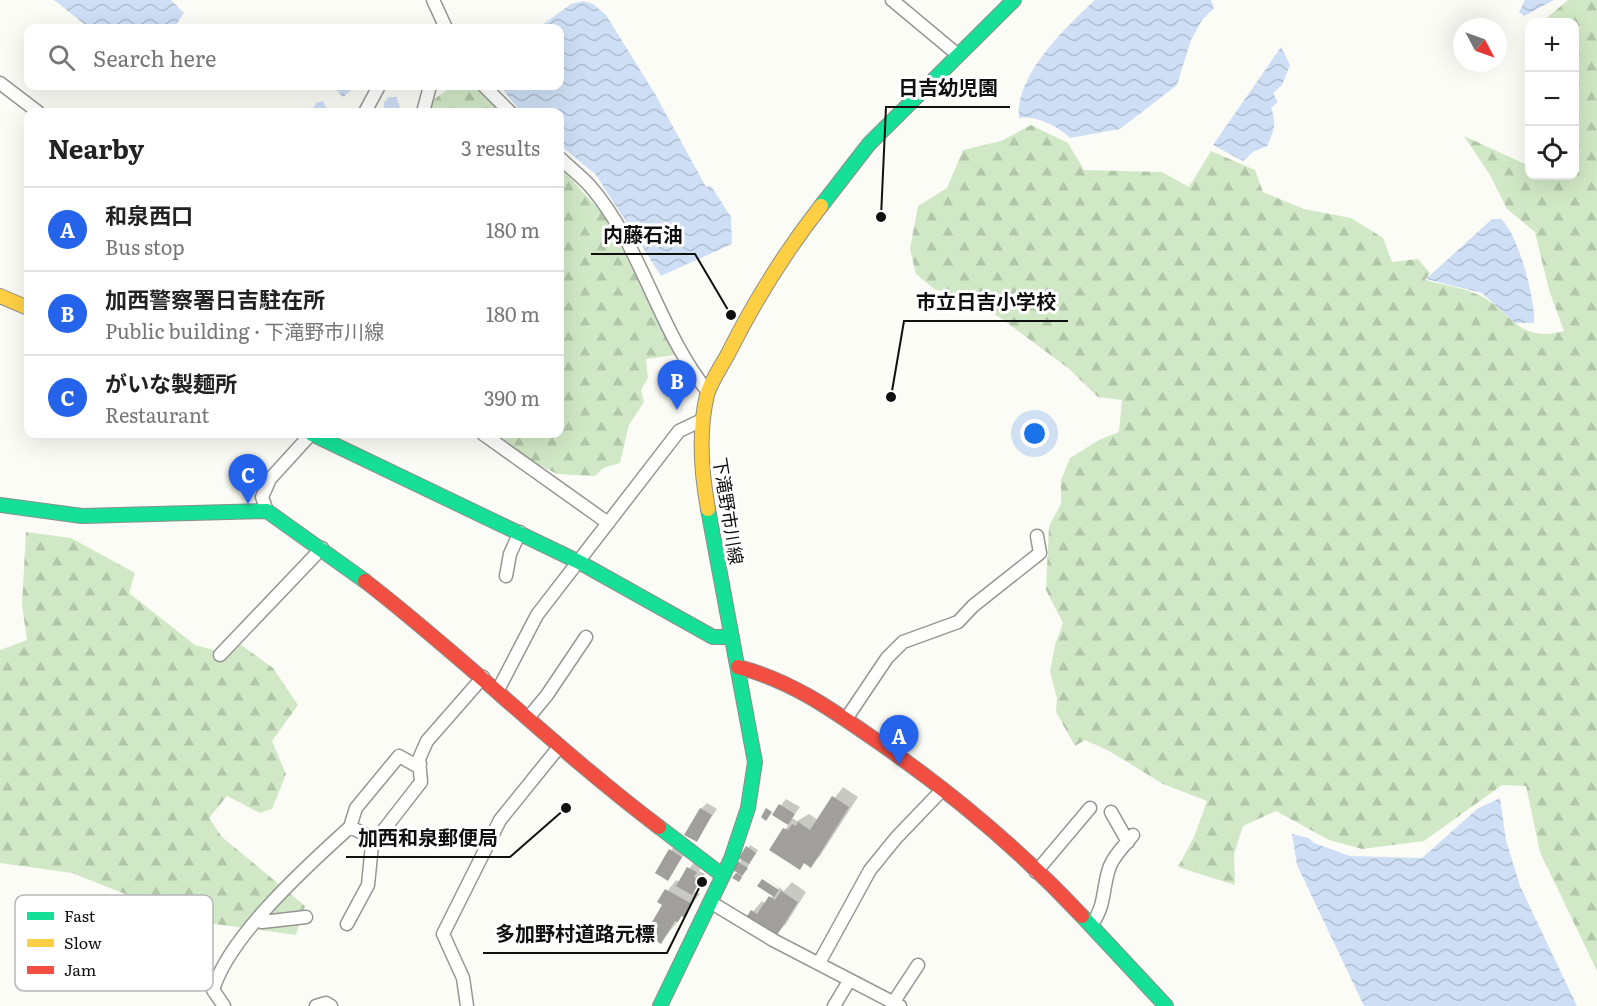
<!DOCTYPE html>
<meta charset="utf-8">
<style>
body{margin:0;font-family:Literata,"Noto Sans JP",serif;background:#f6f6f6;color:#222}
.controls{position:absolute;right:18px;top:18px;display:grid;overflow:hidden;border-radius:12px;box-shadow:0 6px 24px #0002}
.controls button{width:54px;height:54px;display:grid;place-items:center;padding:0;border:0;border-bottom:2px solid #e0e0e0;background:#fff;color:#222;font:30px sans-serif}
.compass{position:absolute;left:1453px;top:18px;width:54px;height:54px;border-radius:50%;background:#fff;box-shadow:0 6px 24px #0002;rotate:131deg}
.you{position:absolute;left:1035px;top:434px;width:21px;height:21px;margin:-15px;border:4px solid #fff;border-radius:50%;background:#1a73e8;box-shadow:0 0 0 9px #1a73e833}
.badge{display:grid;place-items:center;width:39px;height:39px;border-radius:50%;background:#2563eb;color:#fff;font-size:20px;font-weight:700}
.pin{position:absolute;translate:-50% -50px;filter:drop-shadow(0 2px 3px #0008)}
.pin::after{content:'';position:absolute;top:32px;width:21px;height:18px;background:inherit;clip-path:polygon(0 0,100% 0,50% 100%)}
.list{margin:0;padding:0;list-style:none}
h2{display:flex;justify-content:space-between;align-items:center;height:78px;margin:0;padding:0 24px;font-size:26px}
h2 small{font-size:20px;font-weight:400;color:#767676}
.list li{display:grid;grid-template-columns:39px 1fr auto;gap:18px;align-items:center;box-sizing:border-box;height:84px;padding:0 24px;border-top:2px solid #e0e0e0}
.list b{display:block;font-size:22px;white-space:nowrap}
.list p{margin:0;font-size:20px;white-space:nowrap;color:#767676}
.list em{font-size:20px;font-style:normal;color:#767676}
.icon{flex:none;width:33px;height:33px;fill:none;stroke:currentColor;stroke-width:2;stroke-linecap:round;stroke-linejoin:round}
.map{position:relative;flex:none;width:1597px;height:1006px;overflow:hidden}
.search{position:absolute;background:#fff;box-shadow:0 6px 24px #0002;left:24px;top:24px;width:540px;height:66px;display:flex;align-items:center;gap:15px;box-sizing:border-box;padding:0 21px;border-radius:12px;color:#767676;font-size:22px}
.panel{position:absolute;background:#fff;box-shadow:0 6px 24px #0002;left:24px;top:108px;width:540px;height:330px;border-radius:12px}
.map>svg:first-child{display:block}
.forest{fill:url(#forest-firs)}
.water{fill:url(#water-waves)}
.shadow{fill:#0003}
.building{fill:#a09f9b}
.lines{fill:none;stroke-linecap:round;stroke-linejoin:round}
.street-casing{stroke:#969694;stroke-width:15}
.fast-casing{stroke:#8d8d8a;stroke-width:16}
.slow-casing{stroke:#8d8d8a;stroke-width:16}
.jam-casing{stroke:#8d8d8a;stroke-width:16}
.street{stroke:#fffffe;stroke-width:12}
.fast{stroke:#16e098;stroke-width:14}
.slow{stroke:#ffcf43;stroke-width:14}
.jam{stroke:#f24e42;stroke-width:14}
.labels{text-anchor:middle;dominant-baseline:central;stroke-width:6;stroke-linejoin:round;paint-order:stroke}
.street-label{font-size:18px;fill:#101010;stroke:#fff}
.key{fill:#fff;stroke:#b7b7b7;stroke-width:1.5}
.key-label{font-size:16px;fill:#101010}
.leader{fill:none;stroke:#101010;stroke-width:2}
.callout-dot{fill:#101010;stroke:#fff;stroke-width:2}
.callout-label{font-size:20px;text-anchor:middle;font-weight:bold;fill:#101010;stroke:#fff;stroke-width:6;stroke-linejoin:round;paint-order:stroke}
</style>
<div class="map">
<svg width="1597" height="1006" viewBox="0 0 1597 1006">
<defs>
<pattern id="forest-firs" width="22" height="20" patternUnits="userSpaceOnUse" patternTransform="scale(1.5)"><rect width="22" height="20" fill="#d1e8c6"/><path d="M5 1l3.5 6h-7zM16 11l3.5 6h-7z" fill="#b2c6a9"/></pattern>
<pattern id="water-waves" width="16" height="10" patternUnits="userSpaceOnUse" patternTransform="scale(1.5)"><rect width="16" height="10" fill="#cedff5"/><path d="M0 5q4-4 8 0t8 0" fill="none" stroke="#b0bed1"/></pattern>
</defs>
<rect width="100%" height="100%" fill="#fcfcf6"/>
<path class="forest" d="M1568,0H1597V971L1540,852L1526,786L1502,785L1424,841L1362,849L1329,840L1276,811L1243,826L1234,854L1235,885L1178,867L1194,837L1207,801L1163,784L1109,751L1085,740L1075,746L1056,712L1057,698L1050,672L1055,645L1063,623L1046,590L1049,526L1061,504V480L1070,458L1099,440L1119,432L1122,400L1098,397L1068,368L1002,319L969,299L934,289L916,274L910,249L918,206L947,188L963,150L1001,141L1031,125L1068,143L1084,170L1162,172L1189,187L1211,151L1255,170L1263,192L1304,209L1351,218L1383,238L1392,262L1418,259L1430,273L1425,280C1443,285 1467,288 1483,297C1515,316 1519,343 1564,331L1549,290L1535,232L1507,209L1490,175L1464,136L1529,166L1530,176H1574V22H1542Z
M457,86H474L502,112H426C429,101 446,89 457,86Z
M560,167L606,217L676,355L646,359L648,378L641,390L644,402L629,425L620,463L603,468L595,476L557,474L518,454L488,434H560Z
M26,532L71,538L135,573L129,593L195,645L221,652L237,642L273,668L298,705L272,741L286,774L272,809L260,813L227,796L209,818L222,837L305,906L296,935L193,921L72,873L0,863V650L27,640L22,605Z"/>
<path class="water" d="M54,0H171L184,13L174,28H89Z
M1095,0H1211L1214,8L1202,20L1191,40L1177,85L1120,129L1070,138C1058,126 1035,115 1019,118C1015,75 1066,27 1095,0Z
M1525,0H1554L1524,16L1519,12Z
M583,1L593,4L606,15L655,94L706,187L711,186L731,217L732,244L661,276L596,175L560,145V112H521L500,86H560V28H538L571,4Z
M1281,47L1290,65L1282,85L1273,93L1278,102L1271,108C1277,122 1274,132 1267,146L1253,152L1243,161L1213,145Z
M332,86H355V87L343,97Z
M389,97H396L402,112L384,111V102Z
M323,101L328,112H311L316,103Z
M1492,219H1501C1518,233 1536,301 1534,323H1515L1482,293L1426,279Z
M1500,798L1506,840L1520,886L1577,1006H1364L1297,865L1292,834L1309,838L1314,843L1350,856L1422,858L1477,809Z"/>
<path class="shadow" d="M843,787L858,797L820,856L810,866L805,862L800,868L771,849L789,824L774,814L786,799L800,807L792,818L797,821L809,814L818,820Z
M707,803L717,809L696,840L701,809Z
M676,843L687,850L668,879L657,872Z
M750,845L758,850L741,878H734L738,871L735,869Z
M694,862L702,866L699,871L705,874L694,891L700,894L661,942L664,904L659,902L676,880L680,882Z
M765,877L784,891L792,882L806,892L786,924L776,934L749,916L762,901L766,904L779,888Z"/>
<path class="building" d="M832,796L849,807L811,868L804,863L800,870L769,850L783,828L788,830L792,824L796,826L798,822L810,830Z
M779,804L795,814L788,825L772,815Z
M700,808L712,815L697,842L684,835Z
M766,808L772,812L766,821L761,817Z
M746,846L756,853L749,864L739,858Z
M669,849L682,857L668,881L655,873Z
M738,862L748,868L742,876L733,870Z
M687,867L697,872L694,877L700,881L692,895L676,886Z
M736,873L742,877L739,882L732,878Z
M762,879L779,890L774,897L757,886Z
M665,889L692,904L684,917L681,916L678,922L675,921L661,944L645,934L662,905L657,902Z
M781,891L798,902L777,935L747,916L751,910L757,914L769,896L775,900Z"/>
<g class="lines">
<g class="street-casing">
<path id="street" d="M433,0L446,28
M892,0L958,55
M0,83L38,112
M484,86L510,112
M365,112L379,86
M423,112L430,86
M560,158C569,167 581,176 590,186C642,246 658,330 708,392
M483,434L608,523
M267,511L262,497L270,479L311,434
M506,576L510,554L520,532
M220,655L322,548
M498,690L537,615L679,431L702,420
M528,718L547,695L586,637
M846,719L887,658L903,642L958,622L973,606L1040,553L1037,536
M1111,812L1128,842
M350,827L356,808L399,756L417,766L420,764
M1036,872L1090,808
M712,903L773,940L900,1006
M257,919L262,922L306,917
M347,924L368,885L372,845L421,782L419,759L427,741L483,677
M1091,925C1106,907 1102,887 1110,866C1115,854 1125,845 1133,835
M819,963L870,870L896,838L943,789
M893,1003L918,965
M224,1006L213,990C229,936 308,865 350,827L375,839
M316,1006L326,1003L331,1006
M467,1006L463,978L443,934L500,820L559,747
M834,1006L849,981"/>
</g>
<g class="fast-casing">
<path id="fast" d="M821,206L869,144L1014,0
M312,434L579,562L713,637H732
M0,505L82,516L267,511L365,581
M659,827L722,875
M1082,916L1166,1006
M660,1006L731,859L748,808L755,762L708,509"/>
</g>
<g class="slow-casing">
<path id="slow" d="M0,296L28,308
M708,509C701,471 698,433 707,395C711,381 721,367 728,354C754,302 785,252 821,206"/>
</g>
<g class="jam-casing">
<path id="jam" d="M365,581C466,659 557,750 659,827
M738,667C790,680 831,709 874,739C950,791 1019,849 1082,916"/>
</g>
<use href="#street" class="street"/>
<use href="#fast" class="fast"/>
<use href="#slow" class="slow"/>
<use href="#jam" class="jam"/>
</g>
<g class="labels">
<g class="street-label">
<text transform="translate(729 511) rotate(81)">下滝野市川線</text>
</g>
</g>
<rect x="15" y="895" width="198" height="96" rx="9" class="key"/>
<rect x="27" y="912" width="27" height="8" fill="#16e098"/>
<rect x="27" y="939" width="27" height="8" fill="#ffcf43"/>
<rect x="27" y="966" width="27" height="8" fill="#f24e42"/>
<g class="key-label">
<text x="64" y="922">Fast</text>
<text x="64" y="949">Slow</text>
<text x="64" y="976">Jam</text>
</g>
<path class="leader" d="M881 217L886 107H1010M731 315L695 254H591M891 397L904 321H1068M566 808L510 857H346M702 882L667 953H483"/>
<g class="callout-dot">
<circle cx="881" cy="217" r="6"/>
<circle cx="731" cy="315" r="6"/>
<circle cx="891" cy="397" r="6"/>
<circle cx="566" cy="808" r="6"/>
<circle cx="702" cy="882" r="6"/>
</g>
<g class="callout-label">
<text x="948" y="95">日吉幼児園</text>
<text x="643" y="242">内藤石油</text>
<text x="986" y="309">市立日吉小学校</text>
<text x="428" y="845">加西和泉郵便局</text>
<text x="575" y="941">多加野村道路元標</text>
</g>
</svg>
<div class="controls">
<button>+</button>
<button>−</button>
<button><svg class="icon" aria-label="locate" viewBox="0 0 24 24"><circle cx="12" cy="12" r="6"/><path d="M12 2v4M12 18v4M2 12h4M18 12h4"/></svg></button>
</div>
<svg class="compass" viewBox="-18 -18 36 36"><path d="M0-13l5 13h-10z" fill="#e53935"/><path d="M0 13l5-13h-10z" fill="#767676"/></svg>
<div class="you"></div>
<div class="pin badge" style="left:899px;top:765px">A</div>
<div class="pin badge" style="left:677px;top:410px">B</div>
<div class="pin badge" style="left:248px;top:504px">C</div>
<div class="search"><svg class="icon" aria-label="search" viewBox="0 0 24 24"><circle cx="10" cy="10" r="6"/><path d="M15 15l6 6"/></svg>Search here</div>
<section class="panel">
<h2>Nearby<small>3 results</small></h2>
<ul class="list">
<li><span class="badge">A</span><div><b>和泉西口</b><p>Bus stop</p></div><em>180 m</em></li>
<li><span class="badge">B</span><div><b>加西警察署日吉駐在所</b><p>Public building · 下滝野市川線</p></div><em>180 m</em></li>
<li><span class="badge">C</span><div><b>がいな製麺所</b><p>Restaurant</p></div><em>390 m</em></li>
</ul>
</section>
</div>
